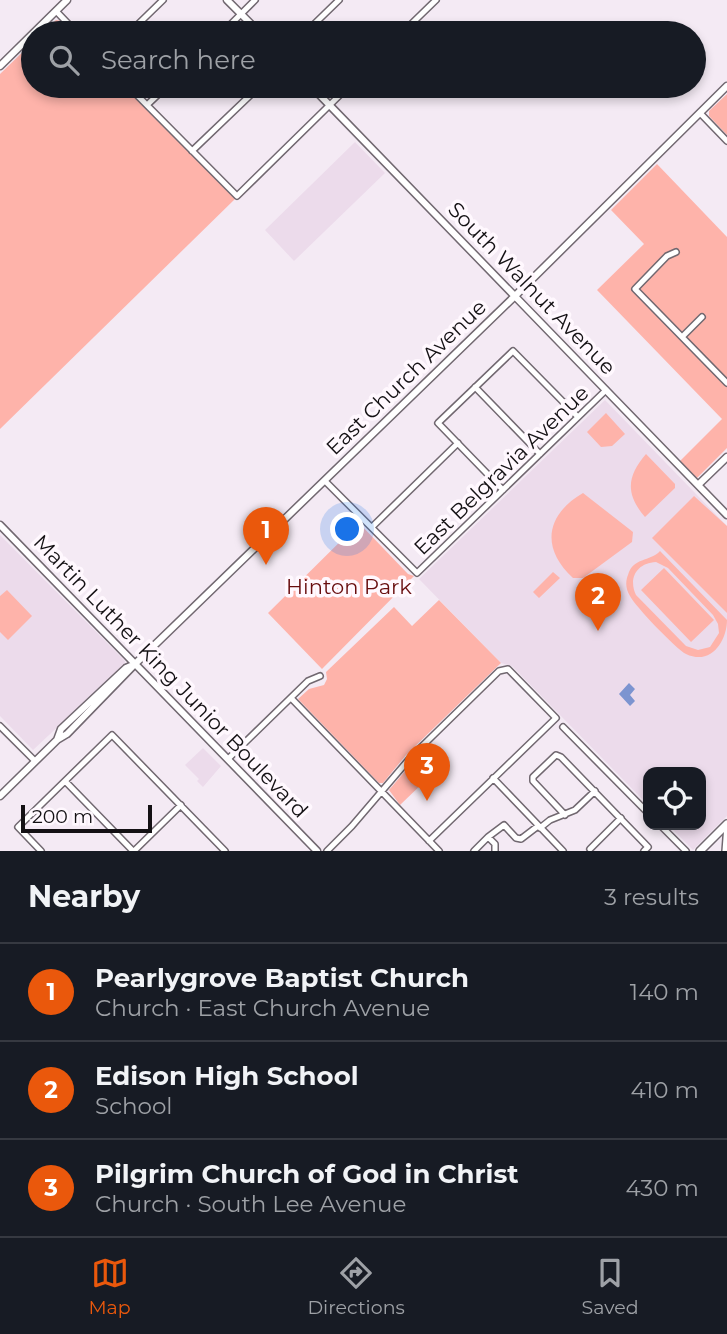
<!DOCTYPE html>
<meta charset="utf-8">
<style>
body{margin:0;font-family:Montserrat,sans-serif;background:#242831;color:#f1f3f6}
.controls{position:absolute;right:21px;bottom:21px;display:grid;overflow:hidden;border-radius:14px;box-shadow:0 4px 10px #0003}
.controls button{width:63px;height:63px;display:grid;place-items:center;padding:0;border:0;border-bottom:2px solid #363941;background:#171b24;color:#f1f3f6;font:35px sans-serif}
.scale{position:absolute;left:21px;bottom:18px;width:131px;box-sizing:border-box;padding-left:7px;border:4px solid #141114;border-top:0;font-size:19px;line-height:24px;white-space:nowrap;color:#141114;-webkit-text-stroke:5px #fff8fe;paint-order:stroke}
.you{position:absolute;left:348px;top:530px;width:24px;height:24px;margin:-18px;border:5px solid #fff;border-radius:50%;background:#1a73e8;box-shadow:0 0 0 10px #1a73e833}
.badge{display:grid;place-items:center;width:46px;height:46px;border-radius:50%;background:#ea580c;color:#fff;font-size:23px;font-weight:700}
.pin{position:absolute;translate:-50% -58px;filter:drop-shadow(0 2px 4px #0008)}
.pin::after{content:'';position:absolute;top:37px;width:24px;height:21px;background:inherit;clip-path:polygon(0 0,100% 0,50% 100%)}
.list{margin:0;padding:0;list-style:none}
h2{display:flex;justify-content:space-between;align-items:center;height:91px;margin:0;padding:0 28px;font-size:30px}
h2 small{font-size:23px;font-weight:400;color:#9ea1a6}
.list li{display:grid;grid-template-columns:46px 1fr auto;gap:21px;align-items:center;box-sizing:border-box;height:98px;padding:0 28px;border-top:2px solid #363941}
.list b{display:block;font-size:26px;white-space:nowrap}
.list p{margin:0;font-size:23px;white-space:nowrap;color:#9ea1a6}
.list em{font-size:23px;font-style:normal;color:#9ea1a6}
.icon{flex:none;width:38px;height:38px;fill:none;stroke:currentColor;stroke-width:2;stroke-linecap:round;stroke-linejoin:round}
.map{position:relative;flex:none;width:727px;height:851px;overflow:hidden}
.search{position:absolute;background:#171b24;box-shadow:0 4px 10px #0003;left:21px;right:21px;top:21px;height:77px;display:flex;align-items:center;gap:18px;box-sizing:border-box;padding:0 24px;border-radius:38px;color:#9ea1a6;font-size:26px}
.sheet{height:385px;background:#171b24}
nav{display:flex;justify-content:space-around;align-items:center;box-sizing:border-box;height:98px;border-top:2px solid #363941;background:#171b24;font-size:19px;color:#9ea1a6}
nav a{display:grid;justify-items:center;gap:4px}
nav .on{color:#ea580c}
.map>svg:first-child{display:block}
.built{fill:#ecdbeb}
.green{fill:#feb3aa;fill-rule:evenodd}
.water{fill:#7c94d0}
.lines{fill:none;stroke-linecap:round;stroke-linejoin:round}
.minor-casing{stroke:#716870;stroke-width:8}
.tertiary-casing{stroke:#716870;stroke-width:9}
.secondary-casing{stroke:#716870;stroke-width:10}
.minor{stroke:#fff;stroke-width:5}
.tertiary{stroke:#fff;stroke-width:6}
.secondary{stroke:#fff;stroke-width:7}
.labels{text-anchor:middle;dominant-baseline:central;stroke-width:7;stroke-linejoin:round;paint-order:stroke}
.street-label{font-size:21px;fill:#141114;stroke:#fff8fe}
.park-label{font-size:21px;fill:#680d0e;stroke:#fff8fe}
</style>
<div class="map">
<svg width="727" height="851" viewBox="0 0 727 851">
<rect width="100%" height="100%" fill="#f4eaf4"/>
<path class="built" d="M355,142L385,173L294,261L265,230Z
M605,400L727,526V816L693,850L668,825H701V772H648V805L512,666L501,663L419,579Z
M0,535L125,661L124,665L33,750L0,716Z
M203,748L221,766L203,787L197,781L199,779L185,765Z"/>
<path class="green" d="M56,20L62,21L74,33H42Z
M33,42V86H125L235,199L0,429V74Z
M727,94V135L709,116V111Z
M657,164L727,237V448L697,478L680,461L722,419L597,290L644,244L611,210Z
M606,413L625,434L612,446L601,447L587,432Z
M646,454L675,484V488L645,517C625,494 627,476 646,454Z
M583,493L633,532L632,542L583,578H573C541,549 545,515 583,493Z
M694,496L727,526V613L652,538Z
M359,523L408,574L414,576L322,669L268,613Z
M660,551L727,620C727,641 711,666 686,654C676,649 635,606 630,596C626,590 625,582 628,575C633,557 650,562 660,551ZM656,562L668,568L713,615L718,624L719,633L710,647L698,650L686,646L636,595C628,578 637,563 656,562Z
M664,568L714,620L691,642L641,590Z
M553,572L560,578L539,598L533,592Z
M7,590L32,616L8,640L0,632V596Z
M439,600L501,663L406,755L383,783H379L298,699L309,689L324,685L327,679L326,672L394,607L412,626Z
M412,763L427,779L400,805L389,790Z"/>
<path class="water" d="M629,683L635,689L630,695L635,701L630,706L619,694Z"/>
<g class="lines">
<g class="minor-casing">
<path id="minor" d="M56,11L77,33
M129,33L163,0
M222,33L255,0
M305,33L339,0
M402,33L436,0
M128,86L237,196L349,86
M147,105L167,86
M700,113L727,141
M192,151L260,86
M676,252L667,256L635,289L727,383
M682,337L702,317
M475,387L540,454
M325,481L417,573L606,390
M503,490L438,423L513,351L578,417
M372,527L458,443
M291,698L439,851
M0,726L35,761
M563,727L648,813
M228,759L308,681L320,676
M493,778L563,851
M65,781L133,851
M565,815L533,781V777L556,755L561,757L648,847L644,851
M660,825L686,851
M540,828L550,820L575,810L595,791
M488,837L495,844V851
M590,849L621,818
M41,851L18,827L112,735L225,851
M134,851L181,805
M327,851L352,826L411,757L499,671L508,669L556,718L429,841
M474,851L488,837L504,825L516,838L521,839L538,826
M725,851L727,825"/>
</g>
<g class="tertiary-casing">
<path id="tertiary" d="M227,0L260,33
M0,66L67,0
M311,86L727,515
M698,485L727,457
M0,525L317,851
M57,740L61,729L126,668L133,665
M0,796L57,740L67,734L135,664L515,296L727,86"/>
</g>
<g class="secondary-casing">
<path id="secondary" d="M700,851L727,824"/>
</g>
<use href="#minor" class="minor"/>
<use href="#tertiary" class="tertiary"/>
<use href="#secondary" class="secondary"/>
</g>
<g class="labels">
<g class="street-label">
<text transform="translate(532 288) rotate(46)">South Walnut Avenue</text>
<text transform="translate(406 377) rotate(-44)">East Church Avenue</text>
<text transform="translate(501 470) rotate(-44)">East Belgravia Avenue</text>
<text transform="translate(171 676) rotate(46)">Martin Luther King Junior Boulevard</text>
</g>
<g class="park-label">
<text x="349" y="586">Hinton Park</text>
</g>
</g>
</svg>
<div class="controls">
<button><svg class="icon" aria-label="locate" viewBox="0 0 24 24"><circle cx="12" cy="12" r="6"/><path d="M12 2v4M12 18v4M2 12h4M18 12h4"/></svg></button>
</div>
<div class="scale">200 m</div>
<div class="you"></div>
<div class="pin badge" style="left:266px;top:565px">1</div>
<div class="pin badge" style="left:598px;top:631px">2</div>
<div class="pin badge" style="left:427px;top:801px">3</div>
<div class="search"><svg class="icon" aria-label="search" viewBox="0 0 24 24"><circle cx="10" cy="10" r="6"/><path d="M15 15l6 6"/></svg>Search here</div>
</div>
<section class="sheet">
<h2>Nearby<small>3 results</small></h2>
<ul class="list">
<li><span class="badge">1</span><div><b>Pearlygrove Baptist Church</b><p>Church · East Church Avenue</p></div><em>140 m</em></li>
<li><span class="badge">2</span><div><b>Edison High School</b><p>School</p></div><em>410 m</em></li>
<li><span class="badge">3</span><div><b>Pilgrim Church of God in Christ</b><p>Church · South Lee Avenue</p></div><em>430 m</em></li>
</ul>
</section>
<nav>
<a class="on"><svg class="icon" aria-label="map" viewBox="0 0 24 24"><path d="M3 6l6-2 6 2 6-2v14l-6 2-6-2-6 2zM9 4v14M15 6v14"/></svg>Map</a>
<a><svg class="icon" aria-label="directions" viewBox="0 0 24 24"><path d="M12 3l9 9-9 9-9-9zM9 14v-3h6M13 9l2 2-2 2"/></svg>Directions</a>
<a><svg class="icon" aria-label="saved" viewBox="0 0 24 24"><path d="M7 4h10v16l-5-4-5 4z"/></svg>Saved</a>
</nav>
